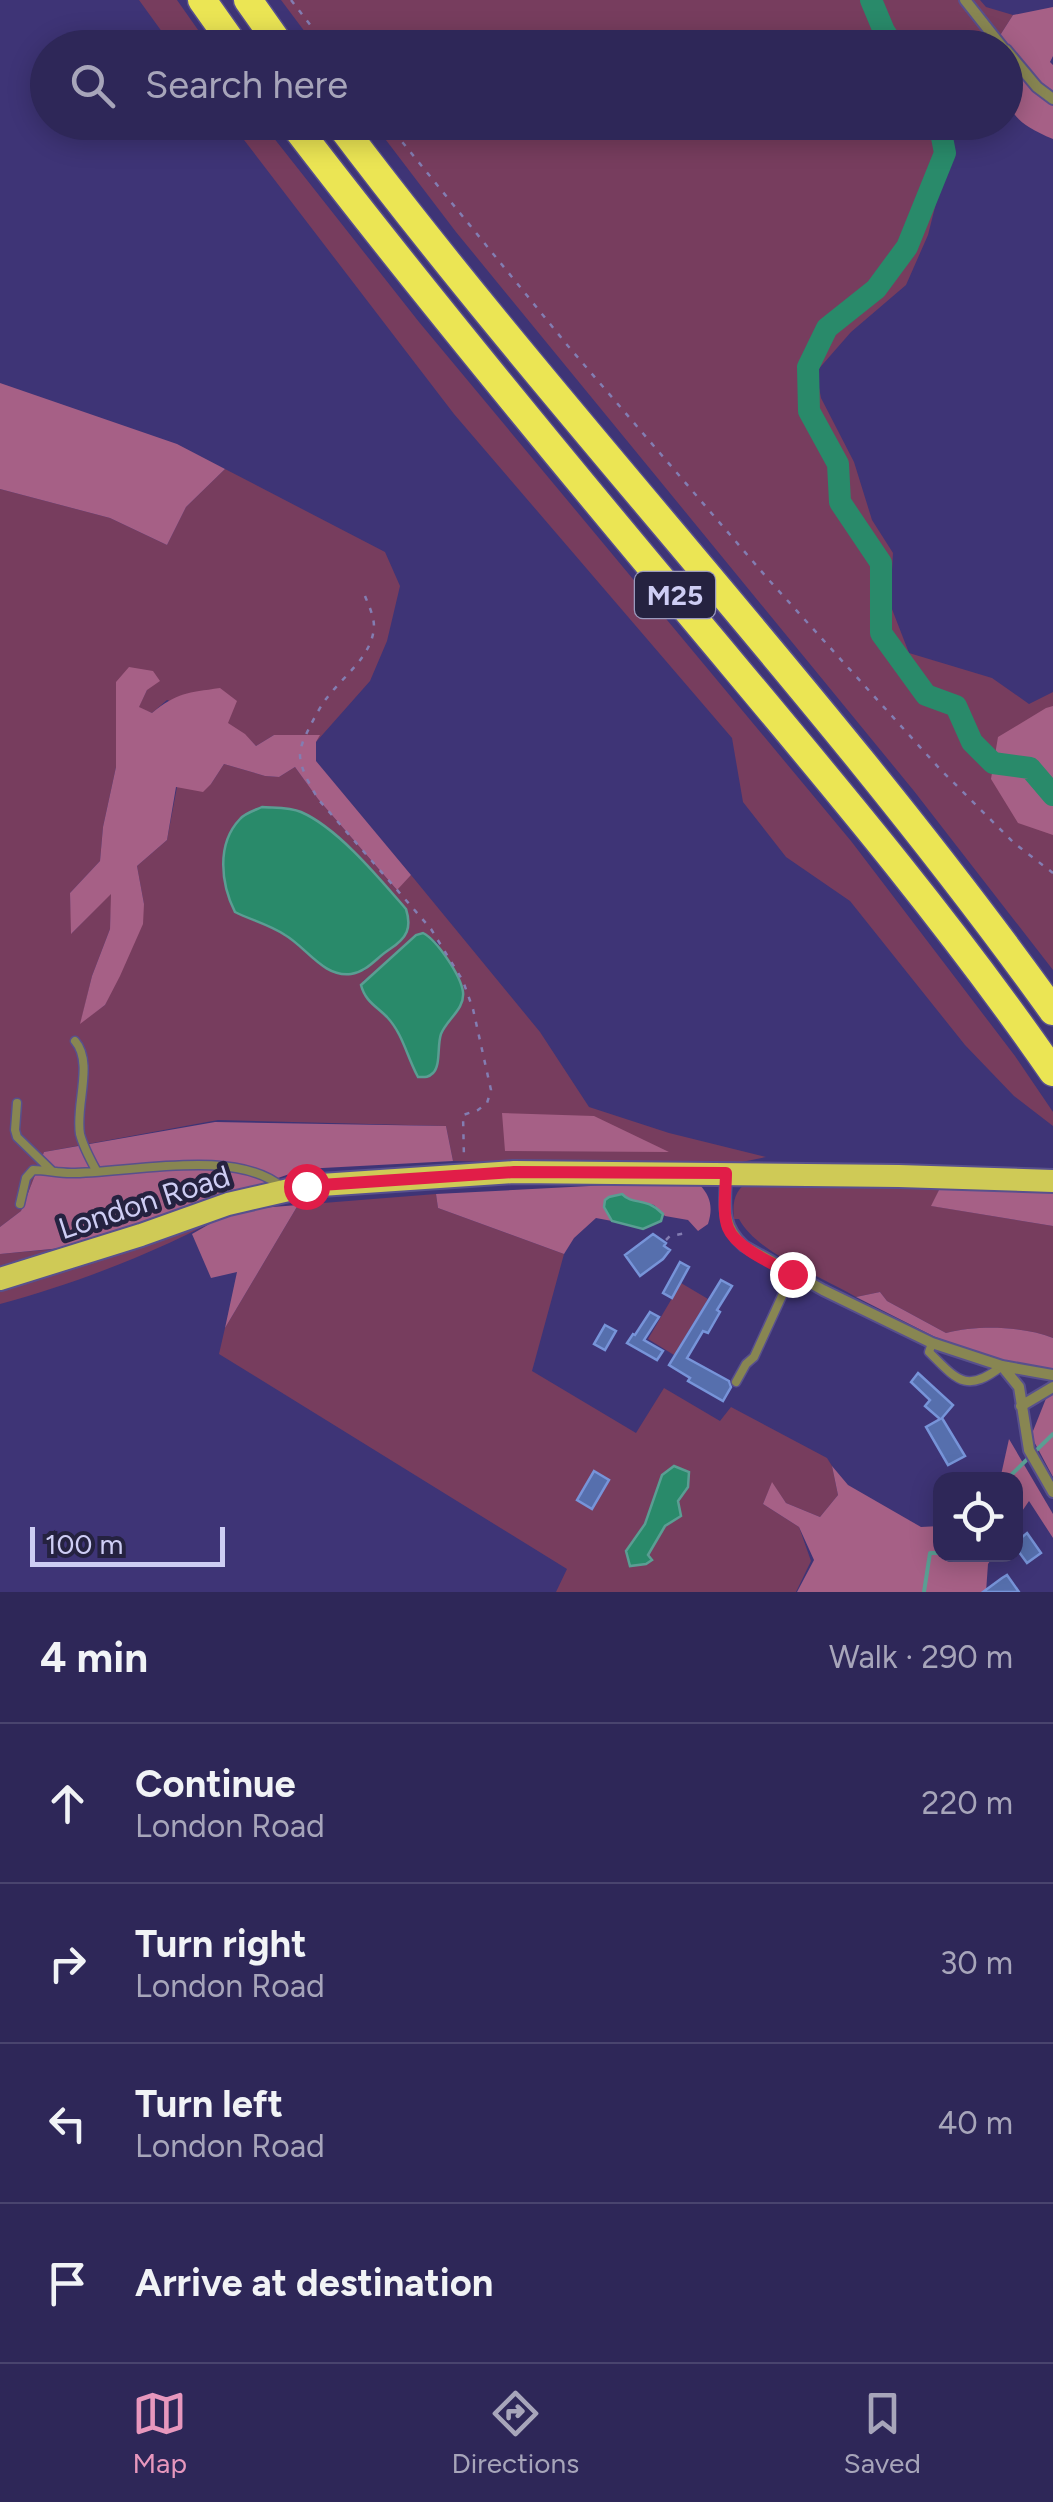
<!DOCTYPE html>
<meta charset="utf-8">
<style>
body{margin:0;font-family:Figtree,sans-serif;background:#3a3361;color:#f1f3f6}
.controls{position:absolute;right:30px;bottom:30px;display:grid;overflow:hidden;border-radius:20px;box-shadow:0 5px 25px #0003}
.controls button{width:90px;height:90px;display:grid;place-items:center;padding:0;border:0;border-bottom:2px solid #49446e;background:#2e2758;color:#f1f3f6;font:50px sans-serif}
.scale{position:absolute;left:30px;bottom:25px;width:195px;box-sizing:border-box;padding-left:10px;border:5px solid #cecdf4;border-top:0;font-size:28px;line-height:35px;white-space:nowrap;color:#cecdf4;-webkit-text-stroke:8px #252240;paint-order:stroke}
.stop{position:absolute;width:30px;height:30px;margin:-22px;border:8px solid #e11d48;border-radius:50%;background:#fff}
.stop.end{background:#e11d48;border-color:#fff;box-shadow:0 2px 10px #0008}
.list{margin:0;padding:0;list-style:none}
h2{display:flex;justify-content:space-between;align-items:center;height:130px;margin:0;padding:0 40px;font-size:42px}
h2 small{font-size:32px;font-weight:400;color:#a7a5ba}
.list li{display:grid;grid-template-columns:65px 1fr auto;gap:30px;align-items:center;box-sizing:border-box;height:160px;padding:0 40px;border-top:2px solid #49446e}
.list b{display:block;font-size:38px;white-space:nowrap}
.list p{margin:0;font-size:32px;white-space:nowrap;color:#a7a5ba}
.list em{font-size:32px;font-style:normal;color:#a7a5ba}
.icon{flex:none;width:55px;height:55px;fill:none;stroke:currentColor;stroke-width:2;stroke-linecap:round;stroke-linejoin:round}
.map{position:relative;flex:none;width:1053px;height:1592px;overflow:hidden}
.search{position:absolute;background:#2e2758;box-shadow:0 5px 25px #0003;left:30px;right:30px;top:30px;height:110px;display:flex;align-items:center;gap:25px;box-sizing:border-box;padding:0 35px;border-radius:55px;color:#a7a5ba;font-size:38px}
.sheet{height:770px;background:#2e2758}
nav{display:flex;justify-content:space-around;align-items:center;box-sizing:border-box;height:140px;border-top:2px solid #49446e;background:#2e2758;font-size:28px;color:#a7a5ba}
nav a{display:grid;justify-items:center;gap:5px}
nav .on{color:#e797bd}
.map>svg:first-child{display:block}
.green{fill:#773d5e;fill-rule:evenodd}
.forest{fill:#a66086}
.water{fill:#298a6a;stroke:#5a9e93;stroke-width:2.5}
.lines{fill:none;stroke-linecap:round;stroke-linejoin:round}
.stream{stroke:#5a9e93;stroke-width:4}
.river{stroke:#298a6a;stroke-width:22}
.building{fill:#566fad;stroke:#7794d9;stroke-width:2.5}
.service-casing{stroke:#58508d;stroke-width:11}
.minor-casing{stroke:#58508d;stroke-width:14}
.primary-casing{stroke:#58508d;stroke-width:26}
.motorway-casing{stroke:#58508d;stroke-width:31}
.path{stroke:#837db2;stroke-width:2.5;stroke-dasharray:5 8;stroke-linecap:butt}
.service{stroke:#888652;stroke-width:8}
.minor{stroke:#888652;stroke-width:10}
.primary{stroke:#cfca56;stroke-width:22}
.motorway{stroke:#ebe554;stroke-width:28}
.route{stroke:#e11d48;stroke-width:12}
.labels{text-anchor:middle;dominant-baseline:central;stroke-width:9;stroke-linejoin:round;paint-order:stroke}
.shield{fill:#252240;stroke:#9b9abe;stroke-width:2.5}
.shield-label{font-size:28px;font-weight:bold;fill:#cecdf4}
.street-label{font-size:30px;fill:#cecdf4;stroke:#252240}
</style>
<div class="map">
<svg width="1053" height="1592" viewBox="0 0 1053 1592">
<rect width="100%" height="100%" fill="#3e3476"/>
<path class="green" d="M139,0H177L210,47H173Z
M281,0H980L986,7L1013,15L992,48H317Z
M231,123H262L419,322L851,841L1015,1056L1053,1112V1126L1014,1096L965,1045L850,901L786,857L743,802L732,738L454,414Z
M373,123H956L928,235L906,285L851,332L816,372L821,398L854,462L872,520L893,553L890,604L909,653L992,678L1029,704L1053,692V970L914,791L456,232Z
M225,469L385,552L400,586L387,641L370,681L316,742L319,736L274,735L256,746C233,720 198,712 167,700L152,713L138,708L147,690L116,682V767L103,827L100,861L70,893L72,933L112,892L110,929L92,976L81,1022L105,1005L144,904L137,866L167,840L177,787L211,784L224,764L265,776L279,777L295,767L318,799L396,889L411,875L540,1032L589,1107L669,1133L766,1157L742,1162L582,1164L453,1161L446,1126L218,1120L44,1152L21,1211L0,1227V489L110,518L167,545L186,507ZM299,811C323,825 353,842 366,869C378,892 386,920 396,945L381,954L364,971L333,972L308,954L287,935ZM423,933L438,943L444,958L450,1019L439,1040L436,1070L413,1067C409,1051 401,1034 391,1021C376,1001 370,1011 363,981L385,966L416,935Z
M752,1179L940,1188L932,1206L1053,1226V1338C1023,1326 977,1325 946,1333L887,1301L880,1292L856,1297C821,1276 758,1254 739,1219H734C732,1200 735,1189 752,1179Z
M436,1194L438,1208L564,1254L532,1371L636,1433L664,1388L720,1421L731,1407L827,1458L832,1466L838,1495L820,1517L786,1503L772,1483L763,1504L799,1527L811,1561L796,1592H556L567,1569L219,1354L225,1328L298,1205Z
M234,1210C163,1250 78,1283 0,1304V1282Z
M77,1247L0,1271V1254Z
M681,1283L708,1299L674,1355L648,1339Z"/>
<path class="forest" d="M1053,7V56L1050,62L1053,65V139C999,117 1006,100 1006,48H992L1013,15Z
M0,383L177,444L225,469L186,507L167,545L110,518L0,489Z
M129,667L153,671L160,681L147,690L139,707L152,713C178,692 187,693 220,688L237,701L228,723L245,734L256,746L274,735H320L316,742V761L411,875L397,890L318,799L295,767L279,777L265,776L224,764L211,784L203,792L176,787L167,840L137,866L144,904L143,924L120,976L105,1005L80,1024L92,976L110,929L111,894L71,934L70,893L100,861L103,827L116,767V682Z
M1053,706V835L1018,823L991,779L998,737L1046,708Z
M502,1113L594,1116L669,1152L505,1151Z
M215,1122L446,1126L453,1161L304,1169L82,1246L0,1254V1227L21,1211L44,1152Z
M609,1185H700C711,1197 713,1208 708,1224L698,1231L688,1220L665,1216L654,1205L627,1199L604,1206L612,1221L596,1218L574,1238L564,1254L438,1208L436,1194Z
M940,1188L1053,1193V1226L931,1206Z
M298,1205L225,1328L237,1272L211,1278L192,1234L234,1210Z
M880,1292L887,1301L946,1333C977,1325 1023,1326 1053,1338V1372L1003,1361L935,1337L856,1297Z
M1053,1394V1477L1031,1436L1047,1396Z
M1009,1439L1053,1514V1538L1029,1501L1016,1520V1480L998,1479L1001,1475Z
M832,1466L848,1485L921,1527L940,1526V1554L994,1555L988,1564L986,1592H797L814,1560L799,1527L763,1504L772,1482L786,1503L820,1517L838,1495Z"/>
<path class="water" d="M262,807C274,808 290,807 301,812C338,828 380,879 406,909C412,928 407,938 390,949C377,957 367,972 351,974C324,978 306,947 285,935C270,925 251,920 235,912C221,884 216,844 240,819C245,813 256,810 262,807Z
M423,933C437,940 461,976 463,992C465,1009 447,1019 441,1034C437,1045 441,1065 433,1073C428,1078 424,1077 418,1077C407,1057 403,1034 387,1017C376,1006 365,1001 361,985L416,935Z
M622,1194C634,1206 645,1196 663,1214L661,1221L643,1229L612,1221L604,1207L605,1200L609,1197Z
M674,1466L689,1472L688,1487L678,1501L681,1516L665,1526L648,1555L652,1560L646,1564L630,1566L626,1551L645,1524L662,1475Z"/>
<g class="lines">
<path class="stream" d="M1006,1480L1053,1434
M924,1592L930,1553H940"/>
<path class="river" d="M871,0L884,31L895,48
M939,122L945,153L907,247L876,289L827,328L808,367L809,411L838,464L840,502L881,563V633L926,695L956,706L972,742L993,763L1030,768L1053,795"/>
</g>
<path class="building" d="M653,1234L666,1243L664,1246L670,1250L663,1259L640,1276L625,1255Z
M680,1262L689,1267L672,1298L663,1293Z
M721,1280L732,1286L717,1310L720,1312L708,1333L703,1331L687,1358L729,1381L731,1387L723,1401L688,1381L690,1378L669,1365Z
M650,1312L659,1317L644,1340L663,1351L657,1360L627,1343L633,1334L635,1335Z
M605,1325L616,1331L605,1350L594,1344Z
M918,1373L953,1405L942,1418L965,1456L948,1465L926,1427L940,1419L925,1406L930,1400L911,1382Z
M594,1471L609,1480L592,1509L577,1500Z
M1027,1533L1041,1553L1027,1563L1016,1548V1542Z
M1007,1575L1019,1592H983L1002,1578Z"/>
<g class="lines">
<g class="service-casing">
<path id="service" d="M75,1041C94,1063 75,1105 80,1134C83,1146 90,1159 96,1170
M17,1103L15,1130L17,1137L52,1171
M20,1204L26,1178L33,1170C46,1170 58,1173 71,1173C129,1173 237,1147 283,1188
M932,1343L929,1352C957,1380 966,1394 1002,1366
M736,1382L746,1364L754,1357L792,1274"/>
</g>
<g class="minor-casing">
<path id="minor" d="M965,0L1003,48
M1006,50L1037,87L1053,99
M726,1176C725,1204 721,1226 744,1246L823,1290L932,1343L1002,1366L1053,1375
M1002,1366L1019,1387L1029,1450L1053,1492
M1021,1406L1053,1387"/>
</g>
<g class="primary-casing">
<path id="primary" d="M0,1279L141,1235L228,1204L306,1186L514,1172L899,1176L1053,1181"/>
</g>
<g class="motorway-casing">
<path id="motorway" d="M202,0L236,48
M248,0L282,48
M292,122C419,288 552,449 687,610C813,761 941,910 1053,1072
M338,122C567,426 832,702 1053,1011"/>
</g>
<path class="path" d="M291,0L328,48
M386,122L568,346L768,579L939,768L1014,843L1053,873
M365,596C369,606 374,616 374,627C372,657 343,676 326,699C320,707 315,717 310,726C306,735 300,745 300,756C301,771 311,786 318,799L431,929L463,981L473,1009L491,1090L487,1103L478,1110L463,1115L464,1159
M666,1240L670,1236L687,1233"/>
<use href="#service" class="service"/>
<use href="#minor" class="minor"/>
<use href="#primary" class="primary"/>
<use href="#motorway" class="motorway"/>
</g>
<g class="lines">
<path class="route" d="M306,1186L514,1172L726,1173C726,1190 722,1212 728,1228C736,1248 774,1264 792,1274"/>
</g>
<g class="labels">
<rect class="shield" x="635" y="572" width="80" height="46" rx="8"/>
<g class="shield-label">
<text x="675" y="595">M25</text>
</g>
<g class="street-label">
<text transform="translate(144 1202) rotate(-18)">London Road</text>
</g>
</g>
</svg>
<div class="controls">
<button><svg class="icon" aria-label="locate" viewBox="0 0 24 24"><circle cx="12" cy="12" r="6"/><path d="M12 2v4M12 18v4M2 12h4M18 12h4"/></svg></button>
</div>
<div class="scale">100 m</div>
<div class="stop" style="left:306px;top:1186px"></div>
<div class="stop end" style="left:792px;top:1274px"></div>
<div class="search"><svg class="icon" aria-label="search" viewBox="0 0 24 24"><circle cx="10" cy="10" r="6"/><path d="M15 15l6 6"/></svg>Search here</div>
</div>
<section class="sheet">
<h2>4 min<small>Walk · 290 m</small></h2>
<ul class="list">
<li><svg class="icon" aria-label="ahead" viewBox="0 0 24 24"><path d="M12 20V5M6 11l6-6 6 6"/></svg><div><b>Continue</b><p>London Road</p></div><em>220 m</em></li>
<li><svg class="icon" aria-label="right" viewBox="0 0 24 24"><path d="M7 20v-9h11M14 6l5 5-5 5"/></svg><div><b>Turn right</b><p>London Road</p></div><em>30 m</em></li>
<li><svg class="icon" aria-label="left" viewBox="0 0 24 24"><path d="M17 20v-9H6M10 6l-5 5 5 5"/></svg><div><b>Turn left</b><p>London Road</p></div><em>40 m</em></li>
<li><svg class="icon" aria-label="arrive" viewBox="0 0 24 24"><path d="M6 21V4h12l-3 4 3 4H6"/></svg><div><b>Arrive at destination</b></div></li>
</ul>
</section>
<nav>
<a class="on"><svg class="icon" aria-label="map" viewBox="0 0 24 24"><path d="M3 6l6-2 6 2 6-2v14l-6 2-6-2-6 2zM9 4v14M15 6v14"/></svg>Map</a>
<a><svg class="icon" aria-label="directions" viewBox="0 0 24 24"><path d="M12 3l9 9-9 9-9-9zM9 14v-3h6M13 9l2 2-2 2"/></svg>Directions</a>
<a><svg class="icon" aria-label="saved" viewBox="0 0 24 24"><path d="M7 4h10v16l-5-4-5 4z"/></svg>Saved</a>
</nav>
